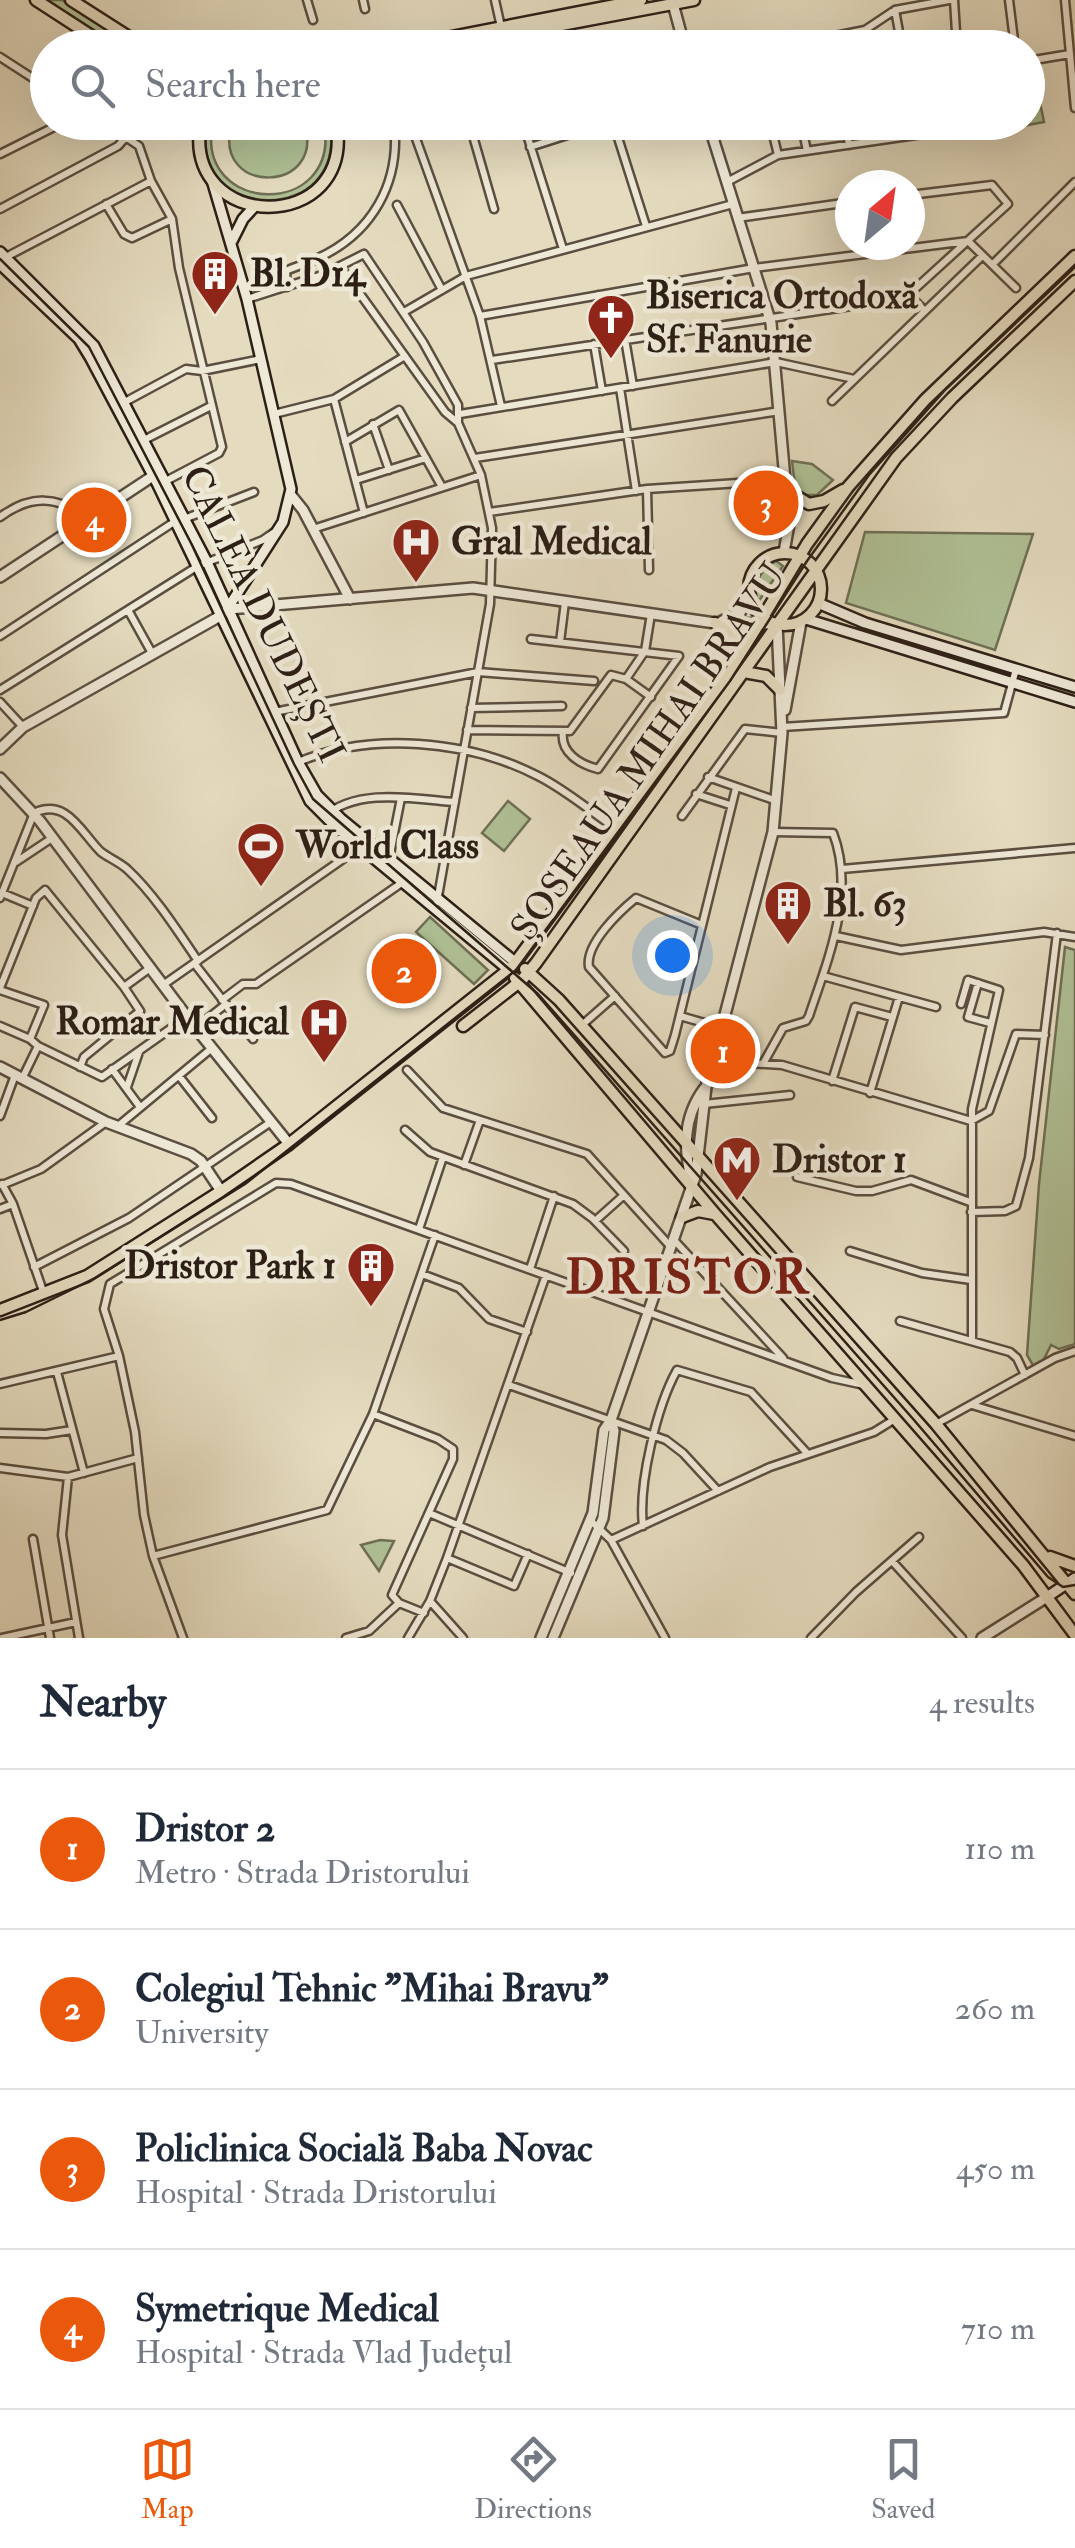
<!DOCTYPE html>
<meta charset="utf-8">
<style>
body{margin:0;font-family:"IM FELL Double Pica",serif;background:#f6f6f7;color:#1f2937}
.compass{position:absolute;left:835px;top:170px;width:90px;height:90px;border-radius:50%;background:#fff;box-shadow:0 10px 40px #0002;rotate:29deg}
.you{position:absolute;left:672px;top:955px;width:35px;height:35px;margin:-25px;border:8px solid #fff;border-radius:50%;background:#1a73e8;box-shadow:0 0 0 15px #1a73e833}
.badge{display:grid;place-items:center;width:65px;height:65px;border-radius:50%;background:#ea580c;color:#fff;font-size:32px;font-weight:700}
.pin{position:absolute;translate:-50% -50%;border:5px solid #fff;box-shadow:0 2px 10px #0006}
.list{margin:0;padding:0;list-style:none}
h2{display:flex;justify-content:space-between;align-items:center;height:130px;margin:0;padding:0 40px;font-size:42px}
h2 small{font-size:32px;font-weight:400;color:#747a83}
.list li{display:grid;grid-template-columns:65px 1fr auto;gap:30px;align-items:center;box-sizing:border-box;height:160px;padding:0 40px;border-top:2px solid #e0e1e3}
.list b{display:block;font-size:38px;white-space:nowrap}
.list p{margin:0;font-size:32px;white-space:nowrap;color:#747a83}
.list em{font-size:32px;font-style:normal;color:#747a83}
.icon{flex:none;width:55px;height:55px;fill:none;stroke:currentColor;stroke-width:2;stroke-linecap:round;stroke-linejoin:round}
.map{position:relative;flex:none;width:1075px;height:1638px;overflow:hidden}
.search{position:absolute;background:#fff;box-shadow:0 10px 40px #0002;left:30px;right:30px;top:30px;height:110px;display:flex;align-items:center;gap:25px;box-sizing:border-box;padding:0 35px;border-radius:55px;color:#747a83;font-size:38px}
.sheet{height:770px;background:#fff}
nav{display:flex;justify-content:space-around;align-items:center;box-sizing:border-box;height:140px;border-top:2px solid #e0e1e3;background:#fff;font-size:28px;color:#747a83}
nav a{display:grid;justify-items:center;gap:5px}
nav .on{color:#ea580c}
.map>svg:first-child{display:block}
.green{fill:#b0c196;stroke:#6e7056;stroke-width:2.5}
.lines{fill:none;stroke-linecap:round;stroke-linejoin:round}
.minor-casing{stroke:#5b4e40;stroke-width:11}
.tertiary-casing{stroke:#5b4e40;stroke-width:14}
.secondary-casing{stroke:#2d1f16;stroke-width:14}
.primary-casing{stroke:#2d1f16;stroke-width:15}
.minor{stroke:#eee8d6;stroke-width:6}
.tertiary{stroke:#eee8d6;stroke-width:9}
.secondary{stroke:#eee8d6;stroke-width:9}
.primary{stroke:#e5dcc0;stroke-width:10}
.tram{stroke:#2d1f16;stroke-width:2.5}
.labels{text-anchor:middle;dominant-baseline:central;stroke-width:9;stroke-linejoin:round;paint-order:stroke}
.poi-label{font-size:38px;font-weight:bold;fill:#2d1f16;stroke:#eee8d6;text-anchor:start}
.street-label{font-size:38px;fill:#2d1f16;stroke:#eee8d6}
.district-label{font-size:48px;font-weight:bold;letter-spacing:2.5px;fill:#7a1f14;stroke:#eee8d6}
</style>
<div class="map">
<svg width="1075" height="1638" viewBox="0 0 1075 1638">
<rect width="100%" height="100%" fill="#e5dcc0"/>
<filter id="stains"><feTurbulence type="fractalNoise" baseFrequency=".002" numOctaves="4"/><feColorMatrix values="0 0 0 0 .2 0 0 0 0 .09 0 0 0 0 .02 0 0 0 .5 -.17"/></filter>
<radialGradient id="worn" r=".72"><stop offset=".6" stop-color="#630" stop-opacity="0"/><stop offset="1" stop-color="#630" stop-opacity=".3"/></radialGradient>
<path class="green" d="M44,0H62L134,47H118Z
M1038,93L1044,122L1007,129L1006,123L1028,122V95Z
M207,123H213C193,216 342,220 324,123H330C348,228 187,224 207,123Z
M232,123H304C328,194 210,197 232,123Z
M792,461L812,464L833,480L817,495H803L795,486Z
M865,532L1033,534L995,650L846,603Z
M776,561L783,566L758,602C751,584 761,570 776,561Z
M870,628L1009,670L1005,673L1007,677L868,634Z
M508,801L530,819L504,851L482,833Z
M430,917L488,970L474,984L416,932Z
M1065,947L1075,950V1344L1059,1349L1051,1345L1042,1363L1034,1367L1027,1355L1039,1184Z
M380,1540L394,1541L379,1571L361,1545Z"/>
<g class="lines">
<g class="minor-casing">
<path id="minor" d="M307,0L313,20
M363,0L365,9
M495,0L501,27
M954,0L957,48
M1009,0L1015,48
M1065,0L1075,108
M895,10L902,48
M865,30L868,48
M756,48L785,46L865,30L895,10L949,0
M0,57L48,88
M1028,61L1070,54
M103,122L139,146L151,181L172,219L179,268L222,447L219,453L162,483
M410,122L480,316L501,406
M469,122L494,209
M523,122L563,249
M613,122L646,226
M770,122L778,155
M801,122L807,151
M845,122L849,145
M884,122L887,139
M917,122L920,134
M530,147L608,122
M0,154L64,122
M727,182L778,155L964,128L963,122
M106,204L124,234L132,238L172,219
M397,205L442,290
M0,209L118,146L126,137
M737,218L850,202
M6,257L151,181
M993,264L1075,182
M340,266L445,412L458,423
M287,287L286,271C296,266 306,264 316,259C372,234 401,183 394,122
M598,295L604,342
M910,296L925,311
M247,299L322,275L364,254L423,342L458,405V423L481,475L492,528L490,604L437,902
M404,312L466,276L733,204
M480,316L754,268L968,241L1016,288
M625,339L633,386
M594,344L602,391
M492,360L905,298L1008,204L992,185L910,195
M620,388L636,491
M334,399L364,513
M832,401L982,256
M123,403L186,369L202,371L261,359
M274,414L334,399L405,356
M460,414L776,362L854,379
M373,424L389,470
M142,441L211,406
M345,442L399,410L442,487
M475,458L780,411
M356,480L426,458
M647,489L649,570
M489,512L647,489L785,480
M0,517C30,495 57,495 87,518
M313,529L481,475
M128,610L153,655
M651,614L645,651L626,679L651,697
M0,636L171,524L254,492
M531,639L679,656L598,769C579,764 560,752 563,732
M560,642L565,602
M0,690L198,566L263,540L273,533
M0,702L23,727
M471,708L562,706
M274,712L478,672L594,681
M782,727L1004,713L1016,669
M467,730L570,731L611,675L626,679
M296,763C370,731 468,740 538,776C566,790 590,811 615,828
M708,777L777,801
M696,794L730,805
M682,816L745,729L782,733
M324,817C357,787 415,799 455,802
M389,859L401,798
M16,862L52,838
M842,869L1075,848
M2,893L33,906
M0,898L34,813C67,797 82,834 101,852C109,858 119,862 127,869C154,894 177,930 198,961
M702,925L636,898C619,912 585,944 589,967L665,1053L670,1051L675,1035L736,788
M836,936L901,950L1044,932L1075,937
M194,963L253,1039
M823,976L936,1007
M978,983L968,1017L990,1023
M163,985L363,845
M0,988L36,898L45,890L124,987L150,968
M0,990L44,1005L30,1039L38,1046
M222,1000L243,984H256L403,882
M961,1004L968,980L999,990L972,1109V1341
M680,1016L722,1028
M582,1025L615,996
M0,1026L30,1039
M196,1028L226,1004
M38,1046L102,1077L187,1017
M713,1061L782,1065L971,1121L989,1111L1016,1034L1045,1035
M764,1062L783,1028L806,1021L809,1016C828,959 856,893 833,833L773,832
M80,1067L84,1057L140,1011L124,987
M112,1069L140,1107
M407,1070L443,1108L587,1154L670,1246
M179,1076L212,1118
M22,1079L38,1046
M832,1081L855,1007L892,1017
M127,1087L139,1052
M870,1093L899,997
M704,1104L790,1095
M0,1116L15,1075
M118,1126L212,1048
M405,1130L430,1152L573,1204L592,1218L624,1251
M464,1165L480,1120
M797,1177L856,1191H872L911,1180L970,1202
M2,1184L13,1204L44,1294
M2,1185L41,1169L106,1122
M0,1209L13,1204
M971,1212L1005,1211L1016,1206L1029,1158L1057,933
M595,1221L624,1195
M419,1229L443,1157
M674,1240L783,1358
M850,1251L922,1273L971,1280
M34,1267L129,1218L271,1122
M530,1269L554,1196
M422,1274L459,1288L489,1319L527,1332
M900,1321L1010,1352L1017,1358L1025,1375
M57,1372L84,1473
M0,1384L119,1356
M509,1385L666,1440L683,1453L718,1491
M972,1405L1075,1436
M373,1414L438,1439L453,1449V1459L392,1595L399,1603L424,1613
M936,1424L1055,1358L1075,1351
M0,1433L46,1434L72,1430
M0,1468L68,1477L138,1458
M68,1477L62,1535L79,1638
M429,1513L571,1573
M591,1521L611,1540L665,1638
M643,1526C638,1484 657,1406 677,1370L751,1392L806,1452
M33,1539L50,1638
M611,1540L770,1467L874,1432L895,1419
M153,1556L327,1510L373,1414L435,1235
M447,1558L514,1586L528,1554
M892,1561L962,1638
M430,1601L463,1638
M2,1638L76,1622
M183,1638L153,1556L144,1515L135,1432L119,1356L104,1309L110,1284L276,1183L291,1184L832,1378L864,1385
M346,1638L369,1631L399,1603
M408,1638L430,1601L447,1558L546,1275
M811,1638L856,1592L919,1537"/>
</g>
<g class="tertiary-casing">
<path id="tertiary" d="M672,0L685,48
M708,122L771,323L789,524L784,552
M291,495L303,510L350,599
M0,577L159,472
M229,609L473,588L715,623L777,624L782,733L773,832L706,1087L696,1174L611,1420L604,1430L593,1513L541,1638
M722,621L740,613L749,590
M785,710L801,622
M0,749L23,727L222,615
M0,778L40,821L187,1017L289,1144
M0,1067L106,1122L191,1154L201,1161L221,1191
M692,1184C684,1150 682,1119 704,1089
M553,1638L603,1518L614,1431L611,1420
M982,1638L1047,1597"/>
</g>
<g class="secondary-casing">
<path id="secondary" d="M212,180L247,299L291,489L283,522L226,611
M232,241L243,219L254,207
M0,252L94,346L207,562L298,762L317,795L341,819L516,963
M0,264L79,339L90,357L158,485L310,801L335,826L509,970
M818,603L865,623L1075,687
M806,619L1075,702
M1047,1597L1075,1578"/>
</g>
<g class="primary-casing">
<path id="primary" d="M36,0L110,48
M71,0L146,48
M395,48L641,0
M440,48L694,0
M201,122C180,234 357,236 336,122
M786,490L809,504L824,501L843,490
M749 589a36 36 0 1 1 72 0a36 36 0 1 1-72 0Z
M715,623L737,637L740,653
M744,672L766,676L780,690
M525,969L559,1000L936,1424L1075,1594
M515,978L716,1215L1023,1565L1075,1635
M463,1026L522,980L536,963L896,458L952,398L1075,281
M682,1217L698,1211L714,1214
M0,1310L87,1276L221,1191L289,1144L512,967L730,672L807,544L848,487L925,400L1075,256
M1050,1557L1075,1566"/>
</g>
<use href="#minor" class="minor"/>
<use href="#tertiary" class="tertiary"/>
<use href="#secondary" class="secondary"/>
<use href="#primary" class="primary"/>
<path class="tram" d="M0,259L89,347L192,545L294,764L313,799L538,994L914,1420L1048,1577L1063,1587L1075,1585
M0,1320L26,1312L95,1278L245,1184L516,970L730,681L807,561L869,475L946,389L1075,267"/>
</g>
<defs>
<g id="building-pin" transform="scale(2.5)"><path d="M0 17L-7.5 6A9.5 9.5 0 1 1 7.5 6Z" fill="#8f2418" stroke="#eee8d6"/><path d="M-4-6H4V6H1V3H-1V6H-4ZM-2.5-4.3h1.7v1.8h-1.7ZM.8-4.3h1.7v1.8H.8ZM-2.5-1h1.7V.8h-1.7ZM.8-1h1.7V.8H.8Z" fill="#fff"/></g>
<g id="church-pin" transform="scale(2.5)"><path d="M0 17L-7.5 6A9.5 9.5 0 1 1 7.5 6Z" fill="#8f2418" stroke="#eee8d6"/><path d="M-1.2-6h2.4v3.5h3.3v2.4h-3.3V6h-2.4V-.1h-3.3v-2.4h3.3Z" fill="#fff"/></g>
<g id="hospital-pin" transform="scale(2.5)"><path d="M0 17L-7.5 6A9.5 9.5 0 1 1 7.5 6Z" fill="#8f2418" stroke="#eee8d6"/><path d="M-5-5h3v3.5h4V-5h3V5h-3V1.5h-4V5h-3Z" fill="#fff"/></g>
<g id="stadium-pin" transform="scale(2.5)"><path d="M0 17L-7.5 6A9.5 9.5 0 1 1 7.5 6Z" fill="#8f2418" stroke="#eee8d6"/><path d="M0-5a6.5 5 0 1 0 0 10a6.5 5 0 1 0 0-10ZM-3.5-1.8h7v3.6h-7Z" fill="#fff"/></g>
<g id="metro-pin" transform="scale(2.5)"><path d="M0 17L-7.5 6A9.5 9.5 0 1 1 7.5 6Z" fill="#8f2418" stroke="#eee8d6"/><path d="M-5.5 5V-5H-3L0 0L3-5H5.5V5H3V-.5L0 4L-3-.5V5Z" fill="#fff"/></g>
</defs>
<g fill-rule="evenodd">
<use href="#building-pin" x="215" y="274"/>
<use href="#church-pin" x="611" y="318"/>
<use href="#hospital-pin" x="416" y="542"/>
<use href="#stadium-pin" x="261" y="846"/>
<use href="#building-pin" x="788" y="904"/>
<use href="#hospital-pin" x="324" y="1022"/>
<use href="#metro-pin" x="737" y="1160"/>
<use href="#building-pin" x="371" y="1266"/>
</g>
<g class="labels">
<g class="poi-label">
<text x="250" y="274">Bl. D14</text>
<text x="646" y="296">Biserica Ortodoxă<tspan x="646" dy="44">Sf. Fanurie</tspan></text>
<text x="451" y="542">Gral Medical</text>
<text x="296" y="846">World Class</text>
<text x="823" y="904">Bl. 63</text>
<text x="289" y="1022" text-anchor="end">Romar Medical</text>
<text x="772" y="1160">Dristor 1</text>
<text x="336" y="1266" text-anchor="end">Dristor Park 1</text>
</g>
<g class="street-label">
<text transform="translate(263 614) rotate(64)">CALEA DUDEȘTI</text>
<text transform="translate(649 752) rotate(-55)">ȘOSEAUA MIHAI BRAVU</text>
</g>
<g class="district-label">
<text x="688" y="1278">DRISTOR</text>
</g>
</g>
<rect width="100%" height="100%" filter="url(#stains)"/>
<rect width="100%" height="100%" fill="url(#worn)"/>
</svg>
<svg class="compass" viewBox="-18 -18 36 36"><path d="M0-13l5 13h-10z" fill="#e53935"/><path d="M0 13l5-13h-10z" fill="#747a83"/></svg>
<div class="you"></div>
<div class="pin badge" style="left:723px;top:1051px">1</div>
<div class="pin badge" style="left:404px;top:971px">2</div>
<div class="pin badge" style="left:766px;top:503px">3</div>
<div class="pin badge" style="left:94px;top:520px">4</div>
<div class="search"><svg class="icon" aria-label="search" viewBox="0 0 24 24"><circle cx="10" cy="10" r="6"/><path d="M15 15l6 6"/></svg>Search here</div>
</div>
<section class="sheet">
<h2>Nearby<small>4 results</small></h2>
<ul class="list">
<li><span class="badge">1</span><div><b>Dristor 2</b><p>Metro · Strada Dristorului</p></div><em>110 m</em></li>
<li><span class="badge">2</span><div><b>Colegiul Tehnic &quot;Mihai Bravu&quot;</b><p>University</p></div><em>260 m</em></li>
<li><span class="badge">3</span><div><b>Policlinica Socială Baba Novac</b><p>Hospital · Strada Dristorului</p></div><em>450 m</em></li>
<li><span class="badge">4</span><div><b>Symetrique Medical</b><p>Hospital · Strada Vlad Județul</p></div><em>710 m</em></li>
</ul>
</section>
<nav>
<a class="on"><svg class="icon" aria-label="map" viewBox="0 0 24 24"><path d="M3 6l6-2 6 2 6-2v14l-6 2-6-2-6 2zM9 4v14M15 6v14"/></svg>Map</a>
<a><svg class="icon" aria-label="directions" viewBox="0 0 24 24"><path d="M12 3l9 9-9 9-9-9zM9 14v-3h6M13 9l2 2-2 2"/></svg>Directions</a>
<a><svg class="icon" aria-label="saved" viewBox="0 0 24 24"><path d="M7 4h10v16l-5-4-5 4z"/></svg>Saved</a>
</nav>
